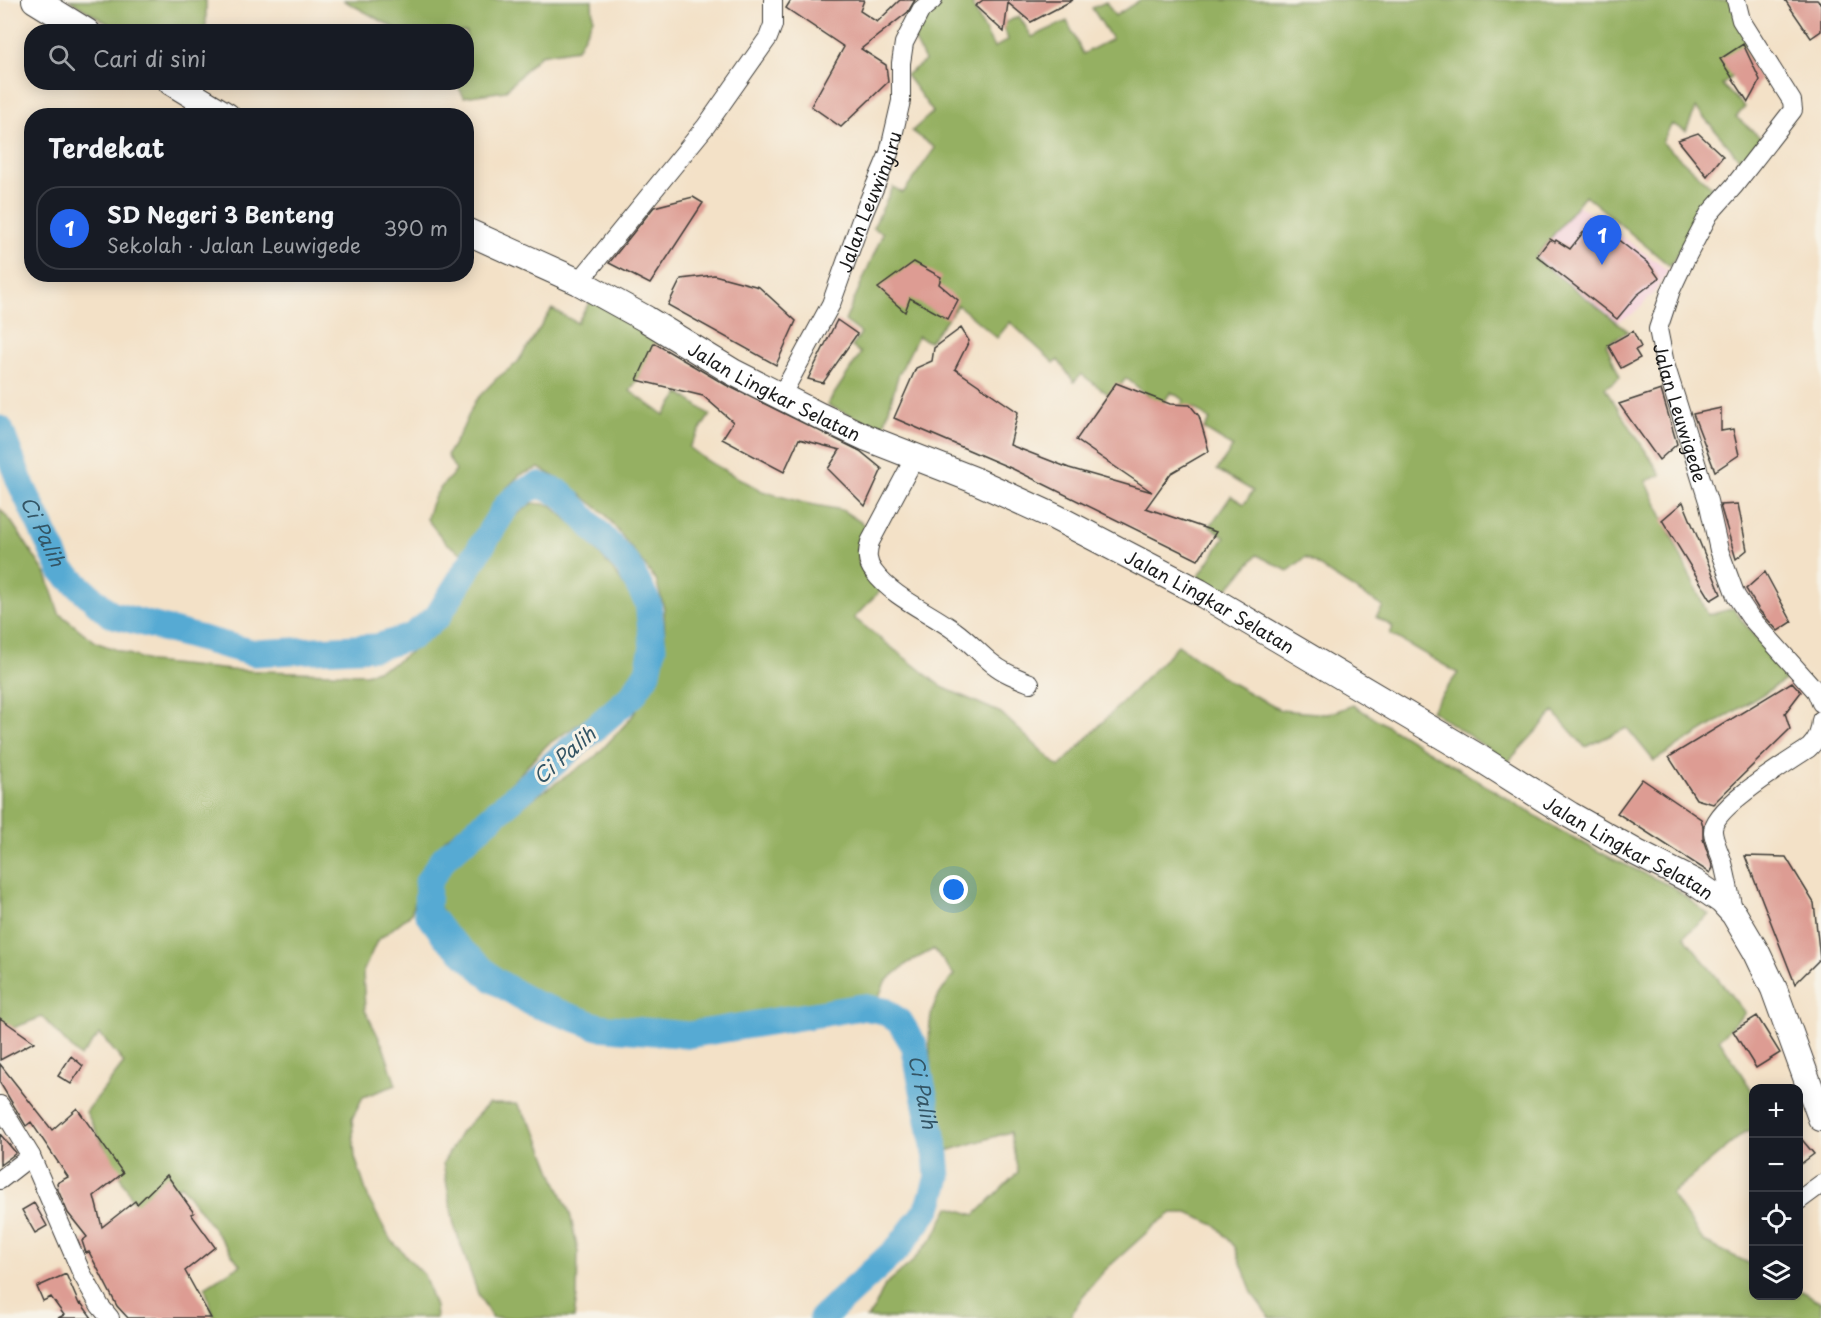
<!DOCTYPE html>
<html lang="id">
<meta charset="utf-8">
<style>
body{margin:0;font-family:"Playpen Sans",sans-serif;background:#242831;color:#f1f3f6}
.controls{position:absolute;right:18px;bottom:18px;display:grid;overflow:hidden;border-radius:12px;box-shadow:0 3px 15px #0003}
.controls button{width:54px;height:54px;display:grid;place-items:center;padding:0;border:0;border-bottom:2px solid #363941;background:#171b24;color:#f1f3f6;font:30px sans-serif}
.you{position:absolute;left:954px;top:890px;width:21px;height:21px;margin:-15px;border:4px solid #fff;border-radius:50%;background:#1a73e8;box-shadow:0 0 0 9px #1a73e833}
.badge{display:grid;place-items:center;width:39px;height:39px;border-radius:50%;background:#2563eb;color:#fff;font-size:20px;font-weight:700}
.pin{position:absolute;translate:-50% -50px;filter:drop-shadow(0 2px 3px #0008)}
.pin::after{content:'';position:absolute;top:32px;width:21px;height:18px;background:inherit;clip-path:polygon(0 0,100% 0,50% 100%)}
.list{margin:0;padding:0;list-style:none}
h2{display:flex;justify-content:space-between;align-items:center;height:78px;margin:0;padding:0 24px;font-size:26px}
h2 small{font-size:20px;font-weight:400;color:#9ea1a6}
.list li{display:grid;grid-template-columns:39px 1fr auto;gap:18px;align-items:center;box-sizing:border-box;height:84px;margin:0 12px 12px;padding:0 12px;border:2px solid #363941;border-radius:24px}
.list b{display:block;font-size:22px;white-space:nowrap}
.list p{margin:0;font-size:20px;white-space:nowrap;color:#9ea1a6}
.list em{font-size:20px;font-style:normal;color:#9ea1a6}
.icon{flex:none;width:33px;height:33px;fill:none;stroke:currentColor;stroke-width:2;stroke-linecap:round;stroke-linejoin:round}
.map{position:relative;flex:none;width:1821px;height:1318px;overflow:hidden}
.search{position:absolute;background:#171b24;box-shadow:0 3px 15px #0003;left:24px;top:24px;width:450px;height:66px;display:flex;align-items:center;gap:15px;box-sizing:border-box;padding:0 21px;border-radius:24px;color:#9ea1a6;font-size:22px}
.panel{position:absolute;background:#171b24;box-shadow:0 3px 15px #0003;left:24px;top:108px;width:450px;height:174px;border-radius:24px}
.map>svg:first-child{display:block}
.built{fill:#f5cfdb}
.forest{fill:#95b062;stroke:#58663f;stroke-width:1.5}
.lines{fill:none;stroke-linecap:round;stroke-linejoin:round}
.river{stroke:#57aad3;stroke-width:27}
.building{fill:#dd9c93}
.street-casing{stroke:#3c3a36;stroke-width:20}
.secondary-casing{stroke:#3c3a36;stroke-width:28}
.street{stroke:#fff;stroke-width:18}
.secondary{stroke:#fff;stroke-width:26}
.labels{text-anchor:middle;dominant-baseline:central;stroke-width:6;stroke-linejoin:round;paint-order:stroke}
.street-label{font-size:18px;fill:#1c1c1c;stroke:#f7f3e8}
.water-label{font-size:20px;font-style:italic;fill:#345565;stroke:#f7f3e8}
</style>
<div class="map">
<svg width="1821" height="1318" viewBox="0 0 1821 1318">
<rect width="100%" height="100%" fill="#f7f3e8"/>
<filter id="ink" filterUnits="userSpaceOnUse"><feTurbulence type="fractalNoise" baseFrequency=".0167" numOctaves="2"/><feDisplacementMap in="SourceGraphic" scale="12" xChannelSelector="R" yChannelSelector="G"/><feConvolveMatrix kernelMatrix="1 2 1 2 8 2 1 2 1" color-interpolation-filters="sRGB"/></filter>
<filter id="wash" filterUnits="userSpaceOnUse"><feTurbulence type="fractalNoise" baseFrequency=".008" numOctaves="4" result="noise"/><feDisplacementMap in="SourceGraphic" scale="24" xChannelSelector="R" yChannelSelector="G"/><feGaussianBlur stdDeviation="1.35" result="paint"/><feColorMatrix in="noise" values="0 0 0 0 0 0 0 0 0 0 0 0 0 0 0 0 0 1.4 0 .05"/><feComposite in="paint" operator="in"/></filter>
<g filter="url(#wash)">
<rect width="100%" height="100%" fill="#f3e1c7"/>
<path class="built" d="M1577,204L1669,271L1651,296L1633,314L1616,322L1535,258Z"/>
<path class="forest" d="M69,0H206V27L198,31H120Z
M343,0H592L593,19L577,49L540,55L505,91L464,97L456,83L466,82V32L400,31Z
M945,0H978L972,5L994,48L1008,40L1003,24L1019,16L1032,37L1067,21L1083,54L1112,39L1092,8L1106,2L1115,16L1140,0H1730L1757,55L1722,85L1745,107L1736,117L1761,138L1743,163L1696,108L1686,131L1672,124L1662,142L1717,192L1704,207L1670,266L1585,195L1535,258L1628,331L1606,344L1620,377L1605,388L1661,475L1646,481L1708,615L1734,608L1743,622L1789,678L1654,761L1627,728L1585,747L1554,712L1508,762L1431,710L1458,673L1390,634L1393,627L1376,617L1383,607L1332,575L1306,557L1288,571L1257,555L1223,594L1196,580L1225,537L1210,526L1231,496L1244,504L1253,491L1217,470L1233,447L1204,429L1210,420L1193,407L1184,419L1175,414L1184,400L1171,392L1161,406L1126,378L1112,397L1081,374L1074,382L1058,360L1054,363L1010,322L997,338L958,305L929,342L918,336L898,376L883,430L827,405L861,353L852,347L861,333L845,321L883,233L873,228L893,187L903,193L935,148L912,131L933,112L906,75L925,61L914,39L926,12Z
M591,300L663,339L630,391L664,415L680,393L710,415L689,447L706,460L762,491L804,503L842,510L870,528L858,561L881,590L854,618L942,687L1001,713L1059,767L1178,645L1230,682L1280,710L1328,714L1353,705L1559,830L1613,859L1673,887L1709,915L1684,936L1745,1013L1719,1039L1753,1092L1754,1129L1744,1133L1671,1194L1704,1242L1753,1265L1754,1296H1798L1799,1290L1821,1302V1318H1270L1253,1295L1235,1247L1217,1226L1188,1213H1172L1155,1225L1104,1271L1082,1297L1072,1313V1318H867L875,1307L885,1285L911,1263L935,1235L949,1207L975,1215L1018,1172L1010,1132L947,1151C940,1111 924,1055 931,1016C934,1000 944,987 954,975L934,949L908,963L885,982L878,999L863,997L835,999L690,1027L638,1023L595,1017L554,1003L518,986L453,931L439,905L440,885L449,868L474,846L535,797L595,757L631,718L656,679L665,648L664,608L656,580L605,514L569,485L539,468L520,475L506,489L463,554L445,542L427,519C432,496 440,487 456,471L447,455L462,430L475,401L496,379L517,363L552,309L577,323Z
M532,503L551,505L579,530L614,571L639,606L646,643L641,661L630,685L614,700L547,745L492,804L446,838L425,866L411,914L377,941L363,972L365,1010L383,1046L396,1085L363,1097L352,1119L355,1157L369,1200L390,1239L424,1275L435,1307L436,1318H214L205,1287L240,1265L181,1185L139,1212L86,1112L124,1063L100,1034L80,1057L42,1017L0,1033V509L11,521L46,574L59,613L95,642L151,662L231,670L366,674L391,665L429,639L449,617L509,521Z
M488,1104H517L537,1133L554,1177L570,1213L578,1252L577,1297L574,1318H492L478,1294L454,1225L443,1163L461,1132Z"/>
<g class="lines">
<path class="river" id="s1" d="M0,429L20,482L62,571L110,614L254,653L377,647L411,637L437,617L507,505L524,491L539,485L562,494L628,565L648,603L653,647L648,672L632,696L444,858L428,882L427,912L445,936L494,980L532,1003L599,1027L688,1035L862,1007L884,1011L900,1022L914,1045L936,1155L938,1177L929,1207L899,1247L822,1318"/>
</g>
<g id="blocks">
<path class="building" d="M791,0H864L860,11L877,22L900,0H915L908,12L861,49L886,65L888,82L841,127L811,106L844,47L786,8Z
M983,0H1073L1031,22L1008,3L1004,32L975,6Z
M1785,0H1817L1821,4V31L1811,38Z
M1743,44L1760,80L1748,102L1720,59Z
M1698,133L1723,156L1707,176L1678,140Z
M693,197L703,203L650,284L609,263L654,207Z
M1593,220L1649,264L1659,278L1637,295L1617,319L1537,256L1550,239L1555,242L1556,240L1570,249Z
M914,262L941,277L939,284L958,300L948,319L910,298L905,312L878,288Z
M714,275L759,287L796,321L776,365L668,305L681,279Z
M837,320L857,334L823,383L808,379Z
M961,328L969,341L955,369L1018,412L1010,445L1069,468L1152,492L1076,440L1116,383L1170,404L1190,405L1199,416L1209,451L1171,473L1146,508L1216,532L1198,560L1013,469L894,418L916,368L932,361L934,348Z
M1633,331L1641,347L1635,350L1640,358L1621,368L1608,345Z
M654,343L726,385L860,451L882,469L865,506L828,469L840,450L799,439L784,472L722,439L733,422L703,396L637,380Z
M1661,390L1677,444L1659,460L1619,404Z
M1721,408V431L1733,429L1739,455L1715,471L1693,414Z
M1683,502L1721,594L1711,600L1662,520Z
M1738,504L1747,550L1736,559L1720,505Z
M1765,572L1792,622L1778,631L1759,610L1746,589Z
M1792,682L1801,692L1785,713L1790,729L1713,804L1696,799L1669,757Z
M1642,779L1701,819L1703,826V839L1713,868L1710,873L1617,813Z
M1745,856L1786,857L1814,903L1820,959L1795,984Z
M1757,1016L1780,1053L1756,1068L1733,1031Z
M0,1018L34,1042L0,1060Z
M71,1056L83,1066L71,1084L58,1076Z
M0,1064L52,1130L77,1108L123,1173L94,1196L102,1227L135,1201L137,1204L167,1175L194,1213L191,1214L215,1247L185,1271L211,1318H128L117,1306L89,1252L86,1253L82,1241L87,1237L68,1213L58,1190L57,1183L68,1177L31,1122L26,1126L0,1083Z
M0,1134L16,1153L0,1165Z
M1798,1135L1814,1154L1798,1166Z
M34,1203L47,1226L35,1233L22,1210Z
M66,1274L79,1304L81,1303L92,1318H58L64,1315L51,1297L43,1301L37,1287Z"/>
</g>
</g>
<g filter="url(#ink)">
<use href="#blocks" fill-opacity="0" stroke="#3c3a36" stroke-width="1.5"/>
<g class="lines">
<g class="street-casing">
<g id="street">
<path id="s2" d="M1736,0L1741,20L1792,101L1793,110L1734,186L1709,214L1686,258L1671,290L1658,329L1665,364L1708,501L1719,550L1736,596L1750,617L1816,691L1821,703"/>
<path d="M579,282L706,126L768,38L773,25V0"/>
<path id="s3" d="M781,396L831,304L862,217L889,153L901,101V63L904,43L921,10L933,0"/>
<path d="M915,457L870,542C867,553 866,562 874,572C892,597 931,613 955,631C969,641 980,654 993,664C1004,673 1017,678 1030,683"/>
<path d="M1734,913C1730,896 1727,879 1723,863C1720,853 1714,842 1713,832C1711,808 1790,761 1809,748C1818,739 1820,732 1821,720"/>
<path d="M0,1105L31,1156L82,1274L100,1306L110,1318"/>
<path d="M0,1180L31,1156"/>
<path d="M1798,1201L1821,1184"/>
</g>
</g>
<g class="secondary-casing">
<g id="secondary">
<path d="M35,0L87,32"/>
<path d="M171,82L227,116"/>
<path id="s4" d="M466,231L579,282L646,319L733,372L820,416L867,438L972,479L1055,517L1199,592L1478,757L1570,815L1637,853L1694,882L1722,901L1734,914L1757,953L1774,989L1821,1118"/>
</g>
</g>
<use href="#street" class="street"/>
<use href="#secondary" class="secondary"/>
</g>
</g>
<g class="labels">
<g class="street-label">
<text stroke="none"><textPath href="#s3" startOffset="214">Jalan Leuwinyiru</textPath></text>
<text stroke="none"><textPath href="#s4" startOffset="348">Jalan Lingkar Selatan</textPath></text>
<text stroke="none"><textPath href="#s2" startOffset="472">Jalan Leuwigede</textPath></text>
<text stroke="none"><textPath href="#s4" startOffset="832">Jalan Lingkar Selatan</textPath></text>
<text stroke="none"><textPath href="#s4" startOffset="1318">Jalan Lingkar Selatan</textPath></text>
</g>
<g class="water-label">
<text stroke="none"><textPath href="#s1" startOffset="111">Ci Palih</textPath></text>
<text transform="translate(564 755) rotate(-41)">Ci Palih</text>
<text stroke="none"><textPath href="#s1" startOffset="1894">Ci Palih</textPath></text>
</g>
</g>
</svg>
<div class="controls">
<button>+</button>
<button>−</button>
<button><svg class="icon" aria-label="locate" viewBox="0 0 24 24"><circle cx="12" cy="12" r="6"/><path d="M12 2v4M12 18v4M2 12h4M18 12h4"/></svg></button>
<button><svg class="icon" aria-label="layers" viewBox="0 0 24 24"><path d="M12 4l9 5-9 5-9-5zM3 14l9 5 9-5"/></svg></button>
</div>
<div class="you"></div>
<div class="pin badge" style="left:1602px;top:265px">1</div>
<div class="search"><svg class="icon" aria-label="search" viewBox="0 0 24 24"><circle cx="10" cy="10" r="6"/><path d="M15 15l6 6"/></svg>Cari di sini</div>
<section class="panel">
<h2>Terdekat<small></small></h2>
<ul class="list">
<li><span class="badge">1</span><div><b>SD Negeri 3 Benteng</b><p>Sekolah · Jalan Leuwigede</p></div><em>390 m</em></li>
</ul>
</section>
</div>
